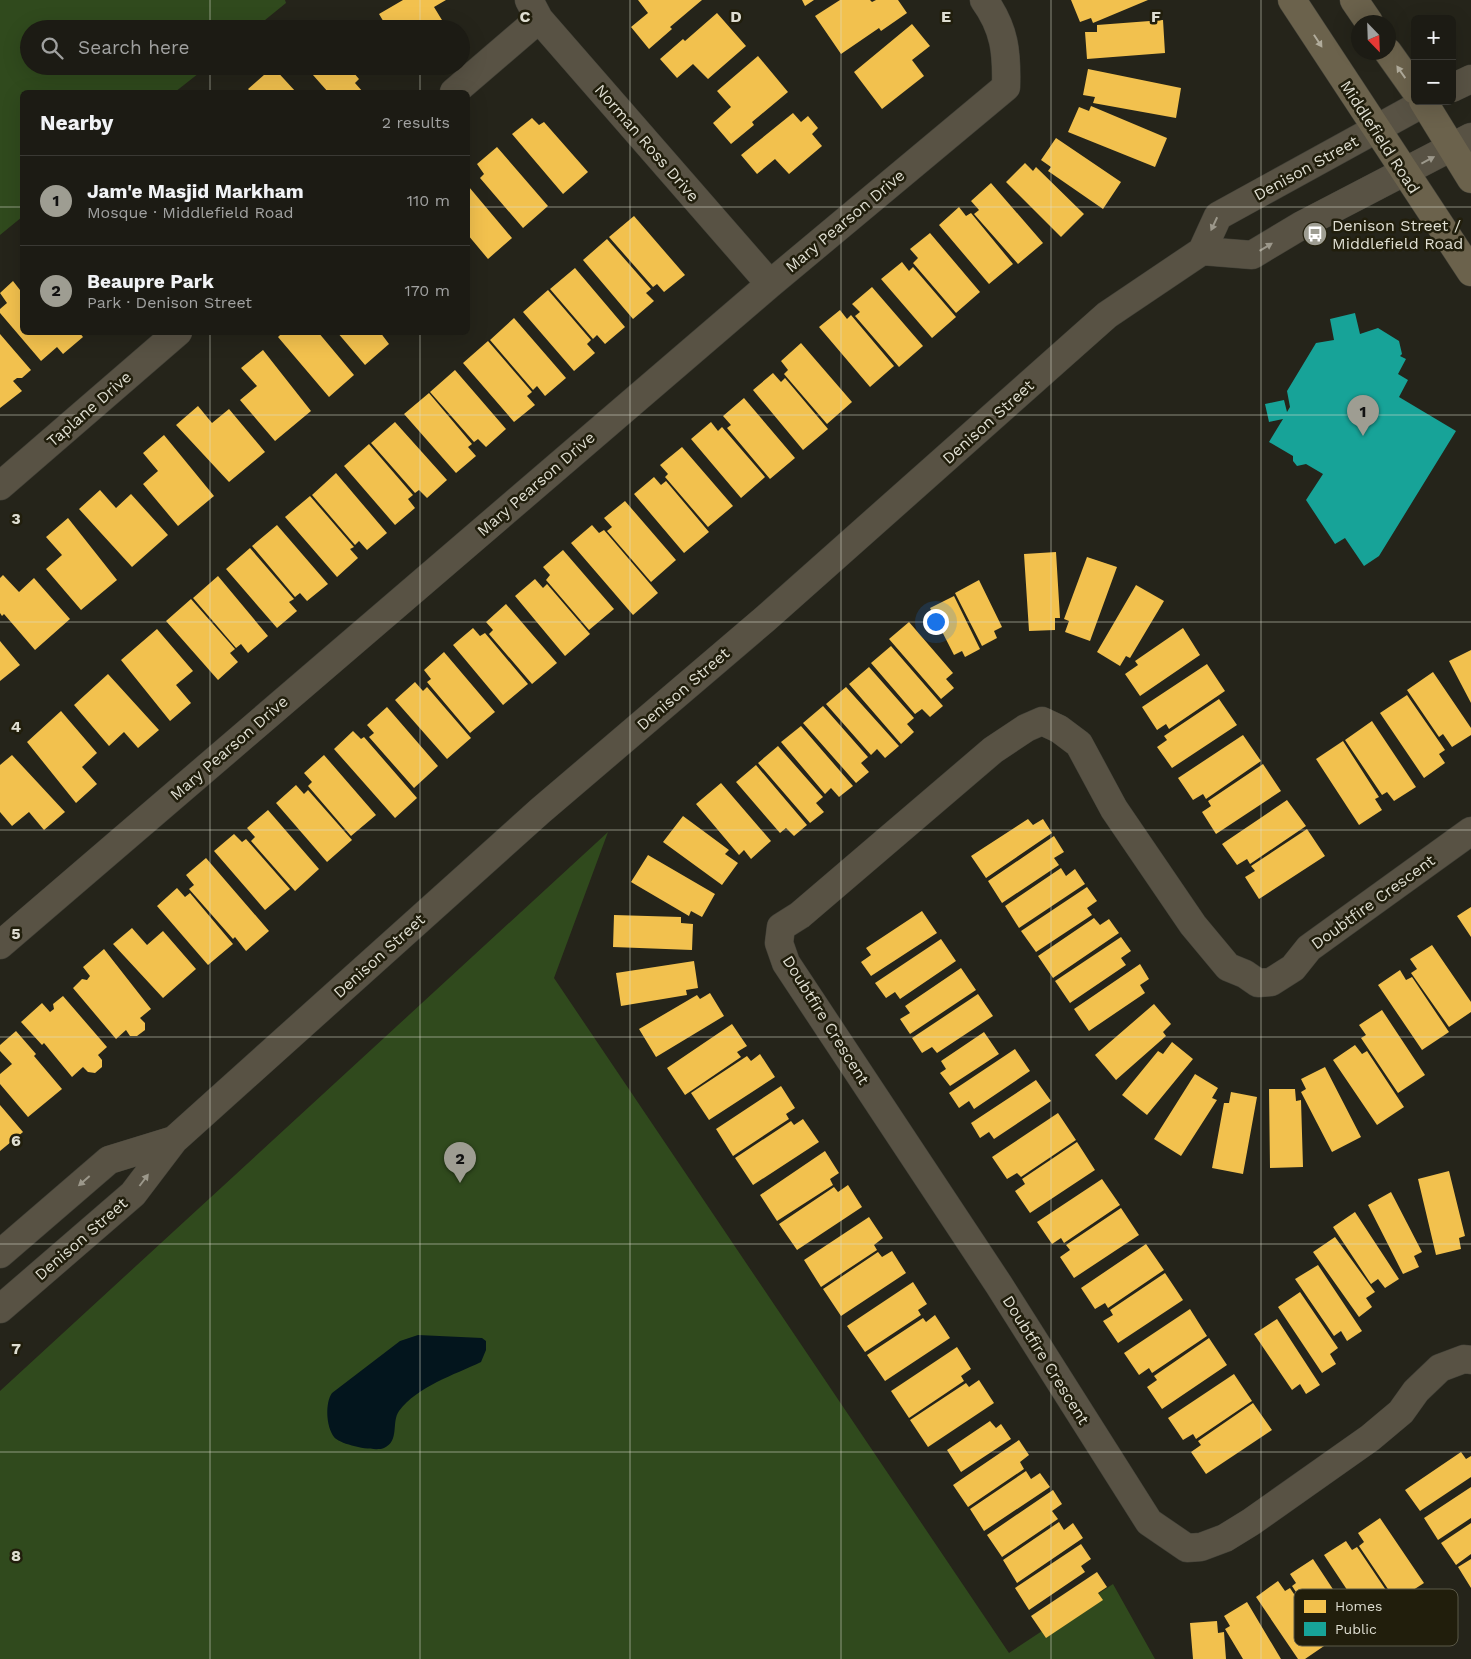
<!DOCTYPE html>
<meta charset="utf-8">
<style>
body{margin:0;font-family:"Work Sans",sans-serif;background:#25241d;color:#f1f3f6}
.controls{position:absolute;right:15px;top:15px;display:grid;overflow:hidden;border-radius:8px;box-shadow:0 5px 20px #0002}
.controls button{width:45px;height:45px;display:grid;place-items:center;padding:0;border:0;border-bottom:1px solid #3a3934;background:#1c1b14;color:#f1f3f6;font:25px sans-serif}
.compass{position:absolute;left:1351px;top:15px;width:45px;height:45px;border-radius:50%;background:#1c1b14;box-shadow:0 5px 20px #0002;rotate:157deg}
.you{position:absolute;left:935px;top:621px;width:18px;height:18px;margin:-12px;border:4px solid #fff;border-radius:50%;background:#1a73e8;box-shadow:0 0 0 8px #1a73e833}
.badge{display:grid;place-items:center;width:32px;height:32px;border-radius:50%;background:#9e9d92;color:#111;font-size:16px;font-weight:700}
.pin{position:absolute;translate:-50% -41px;filter:drop-shadow(0 1px 2px #0008)}
.pin::after{content:'';position:absolute;top:26px;width:18px;height:15px;background:inherit;clip-path:polygon(0 0,100% 0,50% 100%)}
.list{margin:0;padding:0;list-style:none}
h2{display:flex;justify-content:space-between;align-items:center;height:65px;margin:0;padding:0 20px;font-size:21px}
h2 small{font-size:16px;font-weight:400;color:#a0a1a0}
.list li{display:grid;grid-template-columns:32px 1fr auto;gap:15px;align-items:center;box-sizing:border-box;height:90px;padding:0 20px;border-top:1px solid #3a3934}
.list b{display:block;font-size:19px;white-space:nowrap}
.list p{margin:0;font-size:16px;white-space:nowrap;color:#a0a1a0}
.list em{font-size:16px;font-style:normal;color:#a0a1a0}
.icon{flex:none;width:28px;height:28px;fill:none;stroke:currentColor;stroke-width:2;stroke-linecap:round;stroke-linejoin:round}
.map{position:relative;flex:none;width:1471px;height:1659px;overflow:hidden}
.search{position:absolute;background:#1c1b14;box-shadow:0 5px 20px #0002;left:20px;top:20px;width:450px;height:55px;display:flex;align-items:center;gap:12px;box-sizing:border-box;padding:0 18px;border-radius:28px;color:#a0a1a0;font-size:19px}
.panel{position:absolute;background:#1c1b14;box-shadow:0 5px 20px #0002;left:20px;top:90px;width:450px;height:245px;border-radius:8px}
.map>svg:first-child{display:block}
.green{fill:#304a1d}
.water{fill:#03151d}
.homes{fill:#f2c14e}
.public{fill:#17a398}
.lines{fill:none;stroke-linecap:round;stroke-linejoin:round}
.minor-casing{stroke:#424138;stroke-width:29}
.major-casing{stroke:#424138;stroke-width:29}
.minor{stroke:#585244;stroke-width:28}
.major{stroke:#6b624c;stroke-width:28}
.oneway{fill:#b1ac9c}
.oneway2{fill:#9c988b}
.grid{fill:none;stroke:#dfded2;stroke-width:1;stroke-opacity:0.55}
.labels{text-anchor:middle;dominant-baseline:central;stroke-width:5;stroke-linejoin:round;paint-order:stroke}
.street-label{font-size:16px;fill:#dfded2;stroke:#211e0c}
.poi-label{font-size:16px;fill:#dfded2;stroke:#211e0c;text-anchor:start}
.key{fill:#211e0c;stroke:#5a5847;stroke-width:1}
.key-label{font-size:14px;fill:#dfded2}
.grid-label{font-size:16px;text-anchor:middle;font-weight:bold;fill:#dfded2;stroke:#211e0c;stroke-width:5;stroke-linejoin:round;paint-order:stroke}
</style>
<div class="map">
<svg width="1471" height="1659" viewBox="0 0 1471 1659">
<rect width="100%" height="100%" fill="#25241a"/>
<path class="green" d="M0,0H285L286,3L254,29H29V66H208L175,92H22V217L0,235Z
M608,832L554,978L1009,1653L1113,1584L1155,1659H0V1391Z"/>
<path class="water" d="M418,1335L482,1338L486,1341V1350L481,1362C454,1375 418,1386 399,1411C391,1422 400,1441 384,1448C376,1452 340,1445 334,1437C326,1426 325,1403 332,1393L400,1341Z"/>
<path class="homes" d="M403,0H446L434,7L445,25L439,29H388L379,14Z
M638,0H702L670,27L672,29L649,49L631,27L648,13Z
M802,0H814L805,6Z
M840,0H870L872,2L876,0H898L907,13L881,31L879,28L841,54L815,16Z
M1071,0H1148L1093,23L1091,18L1080,22Z
M717,13L746,46L708,79L693,64L677,78L660,59L683,39L685,41Z
M1163,20L1165,53L1087,59L1085,32H1097V25Z
M912,24L930,46L912,60L924,76L882,109L854,72Z
M758,56L788,92L752,122L754,125L731,144L713,123L731,107L717,91Z
M305,66H348L359,79L355,83L363,92H328Z
M273,67L296,92H251L248,89Z
M1088,69L1181,88L1176,118L1093,103L1095,97L1083,95Z
M1091,106L1167,138L1155,167L1068,132L1079,107L1089,111Z
M793,113L801,122L808,116L818,128L812,134L822,146L789,174L775,159L757,174L741,155Z
M532,118L539,125L544,122L588,172L563,194L512,134Z
M1056,138L1121,182L1103,209L1048,171L1051,167L1041,160Z
M497,147L548,206L523,228L480,178L484,174L477,164Z
M1025,163L1033,171L1036,167L1084,214L1061,237L1006,182Z
M991,183L1043,243L1018,264L974,214L979,210L971,201Z
M469,187L512,238L488,259L468,235Z
M959,207L966,216L971,213L1013,264L989,284L939,225Z
M634,216L685,275L664,292L657,284L653,287L609,237Z
M930,233L980,292L956,313L913,263L918,258L910,249Z
M607,239L651,289L646,293L654,301L633,319L583,260Z
M902,262L909,271L913,267L956,317L932,338L881,279Z
M575,268L625,327L605,344L597,335L593,339L550,289Z
M13,281L20,290L22,288V332H79L83,337L63,354L57,347L41,361L0,313V309L7,303L0,293Z
M872,287L923,346L899,367L855,316L860,312L852,304Z
M548,290L591,340L587,344L595,353L574,371L523,312Z
M840,310L847,319L851,315L894,366L870,387L819,327Z
M514,318L566,378L545,396L537,386L533,390L490,340Z
M283,332H318L354,375L329,397L278,337Z
M337,332H380L389,344L365,365Z
M0,334L31,370L22,378H17L13,381L22,391L0,408Z
M488,341L532,392L527,396L535,405L514,422L463,363Z
M801,343L852,402L827,424L784,374L788,370L781,361Z
M263,350L311,411L275,441L240,400L257,386L241,368Z
M455,370L506,429L486,447L478,439L474,442L430,392Z
M773,373L781,382L785,378L828,429L803,450L753,390Z
M429,393L472,444L468,447L476,456L456,473L404,414Z
M744,398L795,458L770,479L727,428L731,425L723,416Z
M198,406L212,423L229,409L265,452L229,482L176,425Z
M395,422L447,480L427,498L419,490L415,493L371,443Z
M711,422L718,431L722,427L765,477L741,498L691,439Z
M164,435L214,496L178,526L143,484L158,471L143,453Z
M369,444L413,495L408,499L415,508L395,525L344,466Z
M682,447L733,506L708,527L665,477L668,474L660,465Z
M336,473L387,533L367,550L359,541L355,545L312,495Z
M654,477L661,485L666,481L709,532L684,553L634,494Z
M100,490L116,508L131,494L168,535L132,567L79,509Z
M310,496L354,547L350,549L358,558L337,577L285,517Z
M625,501L676,560L651,582L607,531L612,527L604,518Z
M68,518L117,580L81,610L46,569L62,555L46,537Z
M277,525L328,584L307,601L300,593L295,597L252,546Z
M592,525L599,533L604,530L658,593L633,615L571,543Z
M250,548L294,599L289,602L297,611L277,628L226,569Z
M563,550L614,609L589,630L546,580L550,575L543,567Z
M1056,552L1060,618H1055V630L1029,631L1024,554Z
M1087,557L1117,567L1090,641L1065,632L1069,621L1064,619Z
M3,575L19,592L34,578L70,619L35,650L4,614L2,616L0,613V578Z
M218,576L268,636L248,653L241,644L236,648L193,598Z
M535,579L543,588L547,584L590,634L565,656L515,596Z
M979,580L1002,627L994,631L997,638L982,646L955,593Z
M1136,585L1164,601L1130,658L1126,656L1120,666L1097,652Z
M954,596L980,649L965,657L962,651L954,655L930,608Z
M191,599L235,649L230,653L238,662L218,680L166,621Z
M506,604L557,663L532,684L489,634L493,630L486,622Z
M909,622L953,673L946,679L954,688L941,699L889,639Z
M473,628L480,636L485,633L528,684L503,705L453,645Z
M1183,628L1200,655L1140,696L1125,674L1138,665L1135,661Z
M157,629L193,671L176,685L191,703L170,721L121,660Z
M0,641L20,665L0,681Z
M891,646L943,706L930,717L922,709L915,714L871,663Z
M1471,650V703L1449,661Z
M444,652L495,712L470,733L427,682L431,679L424,670Z
M1207,664L1225,691L1169,729L1166,724L1157,730L1142,707Z
M869,667L914,718L907,724L914,732L901,744L849,684Z
M1433,672L1471,728V735L1452,747L1443,734L1439,737L1407,690Z
M108,674L159,730L138,748L124,732L109,746L74,705Z
M415,682L423,691L427,687L471,738L447,759L395,700Z
M846,687L899,746L885,758L877,749L871,755L826,704Z
M1407,695L1445,750L1439,754L1445,763L1424,778L1380,713Z
M1219,699L1237,725L1172,768L1157,747L1167,740L1164,736Z
M823,706L868,757L861,763L869,772L856,783L803,723Z
M387,707L438,766L414,788L369,737L374,733L367,725Z
M61,711L97,753L82,767L97,784L76,803L27,742Z
M1372,721L1416,787L1394,801L1387,792L1382,795L1345,740Z
M801,726L853,786L839,797L831,788L825,794L781,742Z
M353,731L361,739L364,737L417,798L395,818L334,749Z
M1243,735L1261,761L1206,799L1203,794L1193,800L1178,778Z
M1343,741L1379,797L1375,799L1382,810L1359,825L1316,759Z
M778,746L823,797L816,803L824,812L810,823L758,763Z
M12,755L65,812L44,830L29,812L12,826L0,812V765Z
M324,755L376,815L351,836L308,786L312,782L304,773Z
M1263,764L1281,791L1216,834L1202,812L1211,806L1208,801Z
M756,765L807,825L794,836L786,828L780,833L736,782Z
M721,783L771,841L751,859L744,850L739,855L696,804Z
M296,785L304,794L308,790L352,840L327,862L276,803Z
M1287,800L1306,826L1250,864L1247,859L1237,865L1222,844Z
M268,810L319,869L295,891L251,841L255,837L247,828Z
M683,816L729,850L725,854L738,863L722,885L663,842Z
M1028,819L1033,825L1043,819L1052,833L986,878L971,856Z
M1307,829L1325,856L1259,899L1245,877L1255,871L1251,866Z
M234,834L242,842L246,839L290,889L265,910L214,851Z
M1054,836L1064,852L1054,858L1059,865L1002,903L988,881Z
M648,855L715,894L702,917L691,911L689,916L631,882Z
M206,858L269,931L246,951L235,937L233,939L189,889L194,885L186,875Z
M1061,868L1066,876L1075,869L1085,884L1019,928L1005,906Z
M1087,887L1097,901L1087,908L1092,915L1036,952L1021,931Z
M177,888L185,897L190,893L233,944L208,965L157,906Z
M1471,907V937L1457,916Z
M922,911L937,933L871,976L861,962L871,955L866,948Z
M614,915L681,917V923L693,924L692,950L613,947Z
M1094,918L1100,925L1109,919L1119,933L1053,978L1038,956Z
M132,928L147,945L163,931L196,969L163,998L113,944Z
M1121,937L1131,951L1121,958L1126,965L1070,1003L1055,981Z
M941,939L956,961L900,999L895,992L886,998L875,983Z
M1432,945L1471,1002V1012L1449,1027L1411,973L1417,969L1410,959Z
M104,949L151,1009L140,1018L145,1023V1030L137,1036H130L126,1030L116,1039L73,988L82,979L87,980L90,976L83,967Z
M694,961L698,988L686,990L687,995L621,1006L616,973Z
M1140,964L1149,979L1140,985L1145,993L1089,1031L1074,1009Z
M961,968L976,990L910,1034L900,1019L910,1013L905,1006Z
M1400,970L1406,980L1412,977L1449,1032L1422,1050L1378,985Z
M710,993L724,1016L656,1057L639,1029L697,995L700,999Z
M978,994L993,1016L937,1053L932,1047L922,1053L912,1038Z
M63,996L107,1047L98,1055L102,1060V1067L95,1073L88,1072L83,1067L72,1077L44,1043L42,1045L21,1022L42,1003L50,1012L54,1009L53,1004Z
M1154,1004L1171,1024L1163,1032L1166,1036L1116,1080L1095,1055Z
M1382,1010L1425,1075L1398,1093L1361,1038L1366,1035L1359,1025Z
M732,1024L747,1046L737,1052L741,1057L685,1095L667,1068Z
M16,1031L36,1054L34,1056L62,1089L28,1117L0,1084V1074L12,1064L0,1051V1045Z
M984,1032L999,1054L950,1086L940,1073L946,1069L941,1061Z
M1172,1042L1193,1059L1147,1115L1122,1095L1158,1051L1163,1054Z
M1355,1045L1362,1054L1367,1051L1404,1107L1377,1125L1333,1060Z
M1015,1049L1030,1071L974,1109L969,1101L959,1108L949,1093Z
M760,1054L775,1077L709,1120L691,1093L747,1056L751,1061Z
M1325,1067L1361,1137L1332,1152L1301,1092L1306,1089L1301,1079Z
M1195,1074L1218,1088L1212,1098L1217,1100L1181,1156L1154,1139Z
M1036,1080L1051,1101L994,1139L989,1132L980,1138L971,1123Z
M781,1086L795,1108L786,1114L789,1119L733,1156L716,1129Z
M1269,1089H1295L1296,1101L1301,1100L1303,1167L1270,1168Z
M1231,1092L1257,1097L1243,1174L1212,1168L1224,1103H1229Z
M0,1105L23,1132L0,1151Z
M1058,1113L1076,1140L1021,1177L1017,1173L1007,1179L992,1157Z
M803,1119L819,1142L753,1185L735,1158L791,1121L794,1125Z
M1077,1142L1095,1170L1030,1213L1015,1191L1025,1184L1022,1179Z
M825,1151L839,1173L830,1179L833,1185L777,1221L760,1195Z
M1449,1171L1465,1236L1459,1238L1461,1249L1436,1255L1418,1179Z
M1102,1179L1120,1205L1064,1243L1061,1238L1052,1244L1037,1222Z
M848,1185L862,1207L797,1250L779,1224L834,1187L838,1192Z
M1391,1192L1422,1252L1414,1256L1419,1267L1403,1274L1368,1205Z
M1121,1208L1139,1235L1074,1278L1060,1257L1070,1250L1066,1245Z
M1355,1212L1399,1279L1385,1288L1378,1279L1371,1284L1333,1227Z
M869,1217L883,1238L874,1245L877,1250L821,1287L804,1260Z
M1335,1237L1375,1292L1366,1298L1372,1307L1359,1317L1313,1252Z
M1146,1244L1164,1270L1108,1308L1105,1303L1095,1309L1081,1288Z
M892,1251L906,1273L841,1316L823,1289L878,1252L882,1257Z
M1318,1265L1362,1331L1347,1341L1341,1331L1334,1336L1295,1279Z
M1165,1273L1183,1300L1118,1343L1103,1321L1113,1315L1110,1310Z
M913,1282L927,1304L918,1310L921,1315L865,1352L847,1326Z
M1300,1292L1338,1348L1330,1354L1336,1364L1322,1373L1278,1307Z
M1190,1309L1207,1336L1152,1373L1149,1368L1139,1375L1124,1353Z
M935,1315L950,1338L885,1381L867,1355L923,1318L926,1322Z
M1277,1319L1320,1385L1306,1394L1300,1384L1292,1390L1254,1334Z
M1209,1338L1227,1365L1162,1409L1147,1387L1157,1380L1154,1376Z
M957,1347L971,1369L961,1376L964,1381L909,1418L891,1391Z
M1234,1374L1252,1401L1196,1439L1193,1434L1183,1440L1168,1418Z
M979,1380L994,1403L928,1447L910,1420L966,1383L969,1387Z
M1253,1403L1272,1430L1206,1474L1191,1452L1201,1445L1198,1441Z
M990,1421L996,1428L1001,1424L1011,1439L961,1472L947,1450Z
M1019,1440L1029,1455L1020,1462L1024,1469L968,1507L953,1485Z
M1461,1452L1466,1459L1471,1456V1477L1420,1511L1405,1490Z
M1026,1471L1031,1479L1040,1473L1050,1487L984,1531L970,1509Z
M1471,1487V1518L1438,1540L1424,1518Z
M1053,1490L1062,1504L1052,1511L1058,1519L1002,1557L987,1535Z
M1380,1518L1424,1583L1396,1601L1359,1546L1364,1542L1358,1533Z
M1059,1522L1064,1530L1073,1523L1083,1538L1017,1583L1003,1560Z
M1471,1523V1554L1456,1565L1441,1543Z
M1346,1541L1352,1550L1357,1547L1394,1602L1367,1620L1324,1555Z
M1081,1544L1091,1559L1081,1566L1085,1572L1029,1610L1015,1588Z
M1313,1559L1356,1624L1329,1642L1292,1586L1296,1583L1290,1574Z
M1471,1559V1588L1458,1567Z
M1097,1572L1107,1587L1098,1593L1103,1600L1046,1638L1031,1616Z
M1278,1581L1285,1591L1290,1588L1327,1644L1305,1659H1298L1256,1597Z
M1247,1602L1281,1659H1243L1225,1629L1230,1626L1224,1616Z
M1217,1621L1218,1633L1224,1632L1226,1659H1193L1190,1623Z"/>
<path class="public" d="M1355,313L1360,334L1378,328L1399,341L1402,354L1400,356L1406,359L1398,374L1408,380L1399,397L1456,431L1379,556L1364,566L1345,538L1335,544L1306,500L1323,474L1306,464L1297,466L1293,461V456L1269,442L1283,419L1269,422L1265,404L1284,400L1287,412L1290,407L1287,391L1316,343L1334,340L1330,319Z"/>
<g class="lines">
<g class="minor-casing">
<path id="minor" d="M529,0L539,19L770,284
M1452,88L1471,79
M454,92L539,19
M1202,251L1252,255L1302,225L1471,137
M0,486L178,332
M1471,831L1309,948L1293,968L1271,982L1258,983L1245,974L1228,967L1193,925L1114,809L1079,744L1059,729L1042,721L1026,728L993,750L800,915L781,927L779,943L786,963L999,1285L1149,1522L1187,1548L1201,1547L1225,1538L1251,1522L1370,1438L1401,1412L1416,1391L1440,1368L1464,1359L1471,1360
M0,945L770,284L1006,87C1007,53 1005,29 984,0
M0,1254L109,1160L174,1140
M0,1309L133,1194L174,1140L540,811L765,619L1107,315L1202,251L1218,216L1427,101"/>
</g>
<g class="major-casing">
<path id="major" d="M1292,0L1471,272
M1354,0L1369,22
M1388,52L1415,90
M1423,101L1471,179"/>
</g>
<use href="#minor" class="minor"/>
<use href="#major" class="major"/>
</g>
<defs><path id="oneway-solid" d="M-6-.8H1V-3.2L6.5 0L1 3.2V.8H-6Z" transform="scale(1.25)"/></defs>
<g class="oneway">
<use href="#oneway-solid" transform="translate(1318 41) rotate(57)"/>
<use href="#oneway-solid" transform="translate(1401 72) rotate(-125)"/>
</g>
<g class="oneway2">
<use href="#oneway-solid" transform="translate(1428 160) rotate(-28)"/>
<use href="#oneway-solid" transform="translate(1214 224) rotate(115)"/>
<use href="#oneway-solid" transform="translate(1266 247) rotate(-31)"/>
<use href="#oneway-solid" transform="translate(144 1180) rotate(-53)"/>
<use href="#oneway-solid" transform="translate(84 1181) rotate(139)"/>
</g>
<path class="grid" d="M210,0V29M420,0V29M630,0V1659M841,0V1659M1051,0V1659M1261,0V1659M210,66V92M420,66V92M0,207H22M468,207H1471M210,332V1659M420,332V1659M0,415H1471M0,622H1471M0,830H1471M0,1037H1471M0,1244H1471M0,1452H1471"/>
<defs>
<g id="bus-disc" transform="scale(1.25)"><circle r="9.5" fill="#9e9d92" stroke="#211e0c"/><path d="M-5-6H5V4H4V6H2V4H-2V6H-4V4H-5ZM-3.5-4V0h7V-4ZM-3.5 1.2v1.5H-2V1.2ZM2 1.2v1.5H3.5V1.2Z" fill="#fff"/></g>
</defs>
<g fill-rule="evenodd">
<use href="#bus-disc" x="1315" y="234"/>
</g>
<g class="labels">
<g class="street-label">
<text transform="translate(1380 137) rotate(57)">Middlefield Road</text>
<text transform="translate(647 143) rotate(49)">Norman Ross Drive</text>
<text transform="translate(1306 168) rotate(-29)">Denison Street</text>
<text transform="translate(845 221) rotate(-40)">Mary Pearson Drive</text>
<text transform="translate(89 409) rotate(-41)">Taplane Drive</text>
<text transform="translate(988 422) rotate(-42)">Denison Street</text>
<text transform="translate(536 484) rotate(-41)">Mary Pearson Drive</text>
<text transform="translate(683 689) rotate(-41)">Denison Street</text>
<text transform="translate(229 748) rotate(-41)">Mary Pearson Drive</text>
<text transform="translate(1373 902) rotate(-36)">Doubtfire Crescent</text>
<text transform="translate(379 956) rotate(-42)">Denison Street</text>
<text transform="translate(826 1020) rotate(58)">Doubtfire Crescent</text>
<text transform="translate(81 1239) rotate(-41)">Denison Street</text>
<text transform="translate(1046 1360) rotate(58)">Doubtfire Crescent</text>
</g>
<g class="poi-label">
<text x="1332" y="225">Denison Street /<tspan x="1332" dy="18">Middlefield Road</tspan></text>
</g>
</g>
<rect x="1294" y="1589" width="164" height="57" rx="8" class="key"/>
<rect x="1304" y="1600" width="22" height="13" fill="#f2c14e"/>
<rect x="1304" y="1622" width="22" height="14" fill="#17a398"/>
<g class="key-label">
<text x="1335" y="1611">Homes</text>
<text x="1335" y="1634">Public</text>
</g>
<g class="grid-label">
<text x="525" y="22">C</text>
<text x="736" y="22">D</text>
<text x="946" y="22">E</text>
<text x="1156" y="22">F</text>
<text x="16" y="524">3</text>
<text x="16" y="732">4</text>
<text x="16" y="939">5</text>
<text x="16" y="1146">6</text>
<text x="16" y="1354">7</text>
<text x="16" y="1561">8</text>
</g>
</svg>
<div class="controls">
<button>+</button>
<button>−</button>
</div>
<svg class="compass" viewBox="-18 -18 36 36"><path d="M0-13l5 13h-10z" fill="#e53935"/><path d="M0 13l5-13h-10z" fill="#a0a1a0"/></svg>
<div class="you"></div>
<div class="pin badge" style="left:1363px;top:436px">1</div>
<div class="pin badge" style="left:460px;top:1183px">2</div>
<div class="search"><svg class="icon" aria-label="search" viewBox="0 0 24 24"><circle cx="10" cy="10" r="6"/><path d="M15 15l6 6"/></svg>Search here</div>
<section class="panel">
<h2>Nearby<small>2 results</small></h2>
<ul class="list">
<li><span class="badge">1</span><div><b>Jam'e Masjid Markham</b><p>Mosque · Middlefield Road</p></div><em>110 m</em></li>
<li><span class="badge">2</span><div><b>Beaupre Park</b><p>Park · Denison Street</p></div><em>170 m</em></li>
</ul>
</section>
</div>
